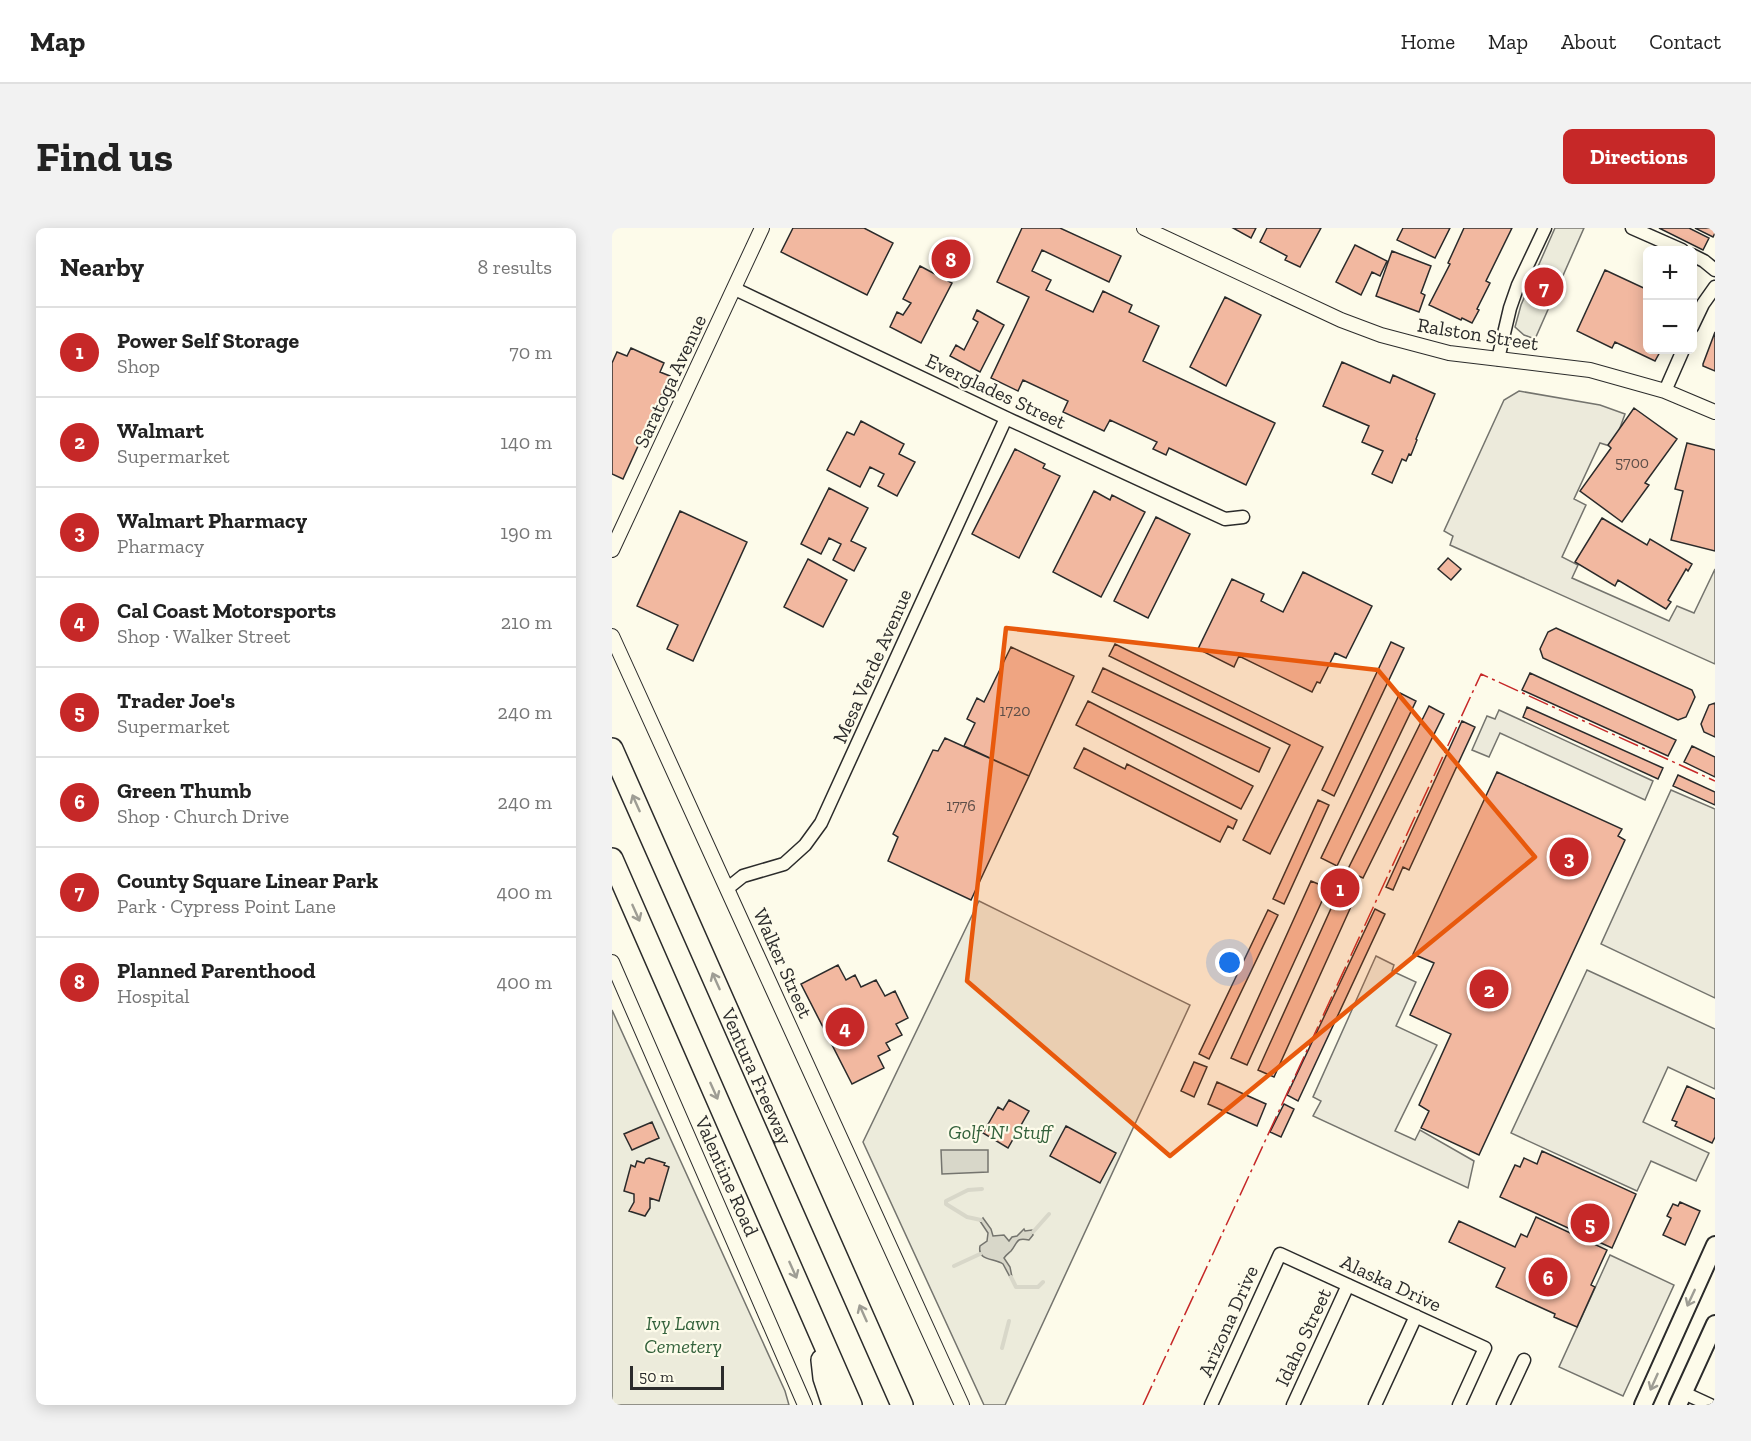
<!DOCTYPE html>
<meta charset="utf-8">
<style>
body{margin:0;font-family:"Zilla Slab",serif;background:#f2f2f2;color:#222}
.controls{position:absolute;right:18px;top:18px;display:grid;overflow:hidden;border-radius:9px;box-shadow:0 3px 15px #0003}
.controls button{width:54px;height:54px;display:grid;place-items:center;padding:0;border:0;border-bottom:2px solid #e0e0e0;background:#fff;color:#222;font:30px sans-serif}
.scale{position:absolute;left:18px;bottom:15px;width:94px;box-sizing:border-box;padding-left:6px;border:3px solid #2b2b2b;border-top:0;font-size:16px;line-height:21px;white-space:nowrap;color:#2b2b2b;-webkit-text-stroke:4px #fdfbea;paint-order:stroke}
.you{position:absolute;left:618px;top:735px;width:21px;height:21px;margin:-15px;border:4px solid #fff;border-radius:50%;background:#1a73e8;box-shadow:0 0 0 9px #1a73e833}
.badge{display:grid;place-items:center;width:39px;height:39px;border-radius:50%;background:#c62828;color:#fff;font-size:20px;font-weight:700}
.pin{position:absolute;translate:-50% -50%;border:3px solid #fff;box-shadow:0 2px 6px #0006}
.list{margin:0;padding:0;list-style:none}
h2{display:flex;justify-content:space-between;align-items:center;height:78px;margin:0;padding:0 24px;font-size:26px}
h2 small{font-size:20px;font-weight:400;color:#767676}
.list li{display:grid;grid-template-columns:39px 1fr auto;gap:18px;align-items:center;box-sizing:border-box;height:90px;padding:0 24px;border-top:2px solid #e0e0e0}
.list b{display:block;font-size:22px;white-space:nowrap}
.list p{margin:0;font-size:20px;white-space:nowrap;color:#767676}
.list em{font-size:20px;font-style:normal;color:#767676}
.map{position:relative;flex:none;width:1103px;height:1177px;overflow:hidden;border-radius:9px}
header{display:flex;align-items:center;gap:36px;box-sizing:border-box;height:84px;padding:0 30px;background:#fff;border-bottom:2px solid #e0e0e0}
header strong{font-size:28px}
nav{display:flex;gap:33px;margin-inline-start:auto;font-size:21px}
.intro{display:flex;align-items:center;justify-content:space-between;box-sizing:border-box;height:144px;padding:0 36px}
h1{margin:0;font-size:42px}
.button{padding:15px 27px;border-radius:9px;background:#c62828;color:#fff;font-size:21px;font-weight:700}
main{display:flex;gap:36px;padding:0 36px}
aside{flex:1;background:#fff;border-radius:9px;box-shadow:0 3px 15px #0003}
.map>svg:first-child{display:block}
.green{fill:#ecebdb;stroke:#74746e;stroke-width:1.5}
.parking{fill:#eceadb;stroke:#74746e;stroke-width:1.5}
.water{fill:#d8d7c9;stroke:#74746e;stroke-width:1.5}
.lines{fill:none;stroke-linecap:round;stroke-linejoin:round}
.stream{stroke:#d8d7c9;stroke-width:4}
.building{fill:#f2b8a0;stroke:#2b2b2b;stroke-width:1.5}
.minor-casing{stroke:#2b2b2b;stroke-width:15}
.tertiary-casing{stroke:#2b2b2b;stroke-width:16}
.secondary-casing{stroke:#2b2b2b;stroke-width:20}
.motorway-casing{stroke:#2b2b2b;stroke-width:24}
.minor{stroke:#fdfbea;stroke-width:12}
.tertiary{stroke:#fdfbea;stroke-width:14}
.secondary{stroke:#fdfbea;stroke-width:16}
.motorway{stroke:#fdfbea;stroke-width:21}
.power{stroke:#c62828;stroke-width:1.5;stroke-dasharray:21 4.5 3 4.5;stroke-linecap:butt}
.oneway{stroke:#9e9d94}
.marked{fill:#e8590c;fill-opacity:0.2;stroke:#e8590c;stroke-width:4.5;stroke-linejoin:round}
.labels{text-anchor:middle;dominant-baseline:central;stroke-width:4.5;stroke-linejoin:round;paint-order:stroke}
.number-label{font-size:16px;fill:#5d4e48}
.street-label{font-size:20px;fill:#2b2b2b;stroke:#fdfbea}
.park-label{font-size:20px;font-style:italic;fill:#34623c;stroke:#fdfbea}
</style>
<header>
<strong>Map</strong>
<nav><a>Home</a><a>Map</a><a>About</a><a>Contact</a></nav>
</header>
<div class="intro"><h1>Find us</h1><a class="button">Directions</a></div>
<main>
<aside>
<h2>Nearby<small>8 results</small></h2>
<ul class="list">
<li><span class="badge">1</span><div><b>Power Self Storage</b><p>Shop</p></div><em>70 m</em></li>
<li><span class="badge">2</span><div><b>Walmart</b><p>Supermarket</p></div><em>140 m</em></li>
<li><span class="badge">3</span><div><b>Walmart Pharmacy</b><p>Pharmacy</p></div><em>190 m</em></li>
<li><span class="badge">4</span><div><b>Cal Coast Motorsports</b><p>Shop · Walker Street</p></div><em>210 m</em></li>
<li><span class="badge">5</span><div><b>Trader Joe's</b><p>Supermarket</p></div><em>240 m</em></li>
<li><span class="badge">6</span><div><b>Green Thumb</b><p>Shop · Church Drive</p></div><em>240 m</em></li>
<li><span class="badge">7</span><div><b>County Square Linear Park</b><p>Park · Cypress Point Lane</p></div><em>400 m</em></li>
<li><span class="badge">8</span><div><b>Planned Parenthood</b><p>Hospital</p></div><em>400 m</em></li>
</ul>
</aside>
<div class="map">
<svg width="1103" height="1177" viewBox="0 0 1103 1177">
<rect width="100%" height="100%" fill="#fdfbea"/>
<path class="green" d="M943,0H972L923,111L912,107L903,99L909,77Z
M367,673L578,777L393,1177H372L251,914Z
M0,782L173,1163L177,1177H0Z"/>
<path class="parking" d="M907,163L988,177L1013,186L1001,219L988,215L962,271L974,277L950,329L966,337L960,350L1057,393L1065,378L1082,385L1103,341V436L838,317L841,308L832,303L892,172Z
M887,482L1041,553L1033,572L888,505L877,529L860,522L875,488L883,491Z
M1059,562L1103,581V770L989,716Z
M764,728L782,737L780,743L804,754L784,798L825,817L783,903L803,912L808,902L862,933L856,960L701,888L709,873L701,869Z
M975,742L1103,801V861L1056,839L1031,894L1097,925L1084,953L1039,933L1025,963L899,905Z
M998,1027L1062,1057L1011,1168L947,1139Z"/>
<path class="water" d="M329,922H376V944L330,946Z
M371,990L379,1001L381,1008L392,1007L397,1013L400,1009L405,1008L412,1001L413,1003L420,1002L421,1007L417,1012C404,1009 406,1014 399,1023C397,1025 394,1027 392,1030L398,1039L400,1049H398L391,1036C382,1030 365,1033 368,1018L375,1013L376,1005L368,993Z"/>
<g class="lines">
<path class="stream" d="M369,992L355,989L334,976V973L356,962L370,961
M421,1004L437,986
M342,1038L368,1026
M399,1049L404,1059H426L431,1054
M390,1120L397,1093"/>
</g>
<path class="building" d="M181,0H252L281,15L255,67L169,24Z
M410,0H448L509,28L497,54L430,22L420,43L439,52L434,62L481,84L491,63L520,77L517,84L547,98L531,133L663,195L634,257L557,220L554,227L541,221L545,214L498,192L492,203L451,184L456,173L411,152L406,163L379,150L417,69L385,54Z
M621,0H644L639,10Z
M655,0H709L688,39L673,32L675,28L648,14Z
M791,0H838L823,30L785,12Z
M852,0H900L874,53L878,55L865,81L867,82L860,95L850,90L849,92L817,77L838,36L836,35Z
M1047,0H1077L1097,10L1091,22Z
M1083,0H1103V5L1101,9Z
M743,17L775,33L768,48L760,44L749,67L724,54Z
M780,23L819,38L809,65L813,67L807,84L764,68Z
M308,38L340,55L309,115L278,99L285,84L291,87L299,75L291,71Z
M993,42L1036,62V122H1049L1043,133L1003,114L1000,120L965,103Z
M613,69L649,87L614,158L578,139Z
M365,82L392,97L368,144L338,128L344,117L352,122L366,94L361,91Z
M1103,104V143L1091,138V136Z
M19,120L52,135L48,144L58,148L11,251L0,246V135L5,124L15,128Z
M730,134L778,155L781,147L823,166L804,211L805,212L799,227L797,226L794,233L790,231L780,255L760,246L771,223L750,214L757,198L711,178Z
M1022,180L1065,211L1033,255L1037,257L1010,294L968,263L999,220L996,217Z
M249,193L292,216L287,226L303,234L285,268L266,258L272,246L258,239L248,259L215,242L235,204L242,207Z
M1075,215L1103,222V323L1059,312L1071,263L1063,261Z
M403,221L433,236L431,240L448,248L407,330L360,306Z
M217,260L256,280L239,313L254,320L242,343L221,332L229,316L217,310L209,326L189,316Z
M482,263L498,272L500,267L533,284L489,369L441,344Z
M68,283L135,314L81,433L55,421L66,397L25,378Z
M544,289L578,306L536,390L502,373Z
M990,290L1035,317L1038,311L1080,336L1076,343L1074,341L1056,372L1059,374L1054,381L1006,352L1003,358L963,334Z
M836,330L849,341L839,352L826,341Z
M196,331L235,352L211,399L172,379Z
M691,344L760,378L734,430L723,425L708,455L705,454L700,464L627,428L622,439L586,421L620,351L652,366L649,373L671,384Z
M944,400L1080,462L1083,469L1074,489L1066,492L931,430L928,421L936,404Z
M779,414L792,420L722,568L710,562Z
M503,416L711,519L658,626L631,612L678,517L497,428Z
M399,419L462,448L417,548L352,518L363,495L355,491L365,470L372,474Z
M491,440L658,520L647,544L480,464Z
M918,445L1064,512L1056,528L910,462Z
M788,465L804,473L725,638L709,630Z
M476,473L641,558L629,581L464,497Z
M1103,475V509L1092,504L1089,496L1097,477Z
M817,478L832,486L751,650L735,643Z
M915,479L1051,540L1046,551L911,489Z
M850,493L863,499L797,642L791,639L781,662L774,659Z
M333,510L417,548L359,672L276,633L286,609L281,606L321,522L326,523Z
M1080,518L1103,529V549L1072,534Z
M472,520L513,541L515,536L625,592L621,601L616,598L608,614L462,540Z
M885,544L1010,601L1006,608L1013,612L867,927L809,900L817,883L807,877L839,806L798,787L822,735L801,726Z
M1066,547L1103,564V577L1061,558Z
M706,572L717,577L672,676L661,671Z
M699,653L716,660L635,837L619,830Z
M726,665L742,672L662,849L646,842Z
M763,681L773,686L686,873L675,867Z
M656,682L666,687L597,831L587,826Z
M226,737L234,752L243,747L249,759L264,752L273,768L283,763L296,790L284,796L290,807L274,815L278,822L266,828L272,840L240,856L189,756Z
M582,834L595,839L582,869L569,863Z
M605,854L654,876L645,898L596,876Z
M1075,858L1103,871V909L1100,915L1063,898L1065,894L1060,892Z
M397,872L417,883L396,920L371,905L386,879L391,882Z
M672,876L682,881L669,909L658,904Z
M40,894L47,910L20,922L12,906Z
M454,898L504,925L488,955L438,928Z
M930,923L1024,966L1000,1020L888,969L903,937L908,939L912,930L925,936Z
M37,930L53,935L52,937L57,939L47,973L38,970V980L33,988L17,983L22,974V966L12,963L19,937L23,939L25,933L32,935L34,931Z
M1068,974L1088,983L1073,1017L1051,1007L1059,990L1055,988L1061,976L1066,978Z
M924,989L995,1022L979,1057L983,1059L965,1099L942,1089L943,1086L884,1059L893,1040L837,1014L847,993L903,1019L909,1006L915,1009Z"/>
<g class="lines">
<g class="minor-casing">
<path id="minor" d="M1020,0L1070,22
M1080,27L1092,33L1103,42
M123,61L394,190L613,291L631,289
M1080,99L1091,76L1103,59
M886,131L898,80L906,57L933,0
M1053,163L1071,122
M116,660L131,648L172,636L193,617L209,595L394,190
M1072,1165L1098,1177
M599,1177L668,1026L873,1120L847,1177
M681,1177L736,1057
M763,1177L804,1088
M891,1177L912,1132"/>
</g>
<g class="tertiary-casing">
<path id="tertiary" d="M532,0L729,92L769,107L837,125L978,142L1053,163L1103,184
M0,322L150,0
M0,408C118,664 231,921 350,1177
M0,734L193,1177"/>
</g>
<g class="secondary-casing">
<path id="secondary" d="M1031,1177L1103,1017
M1066,1177L1103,1096"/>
</g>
<g class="motorway-casing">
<g id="motorway">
<path id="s1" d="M0,521L290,1177"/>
<path d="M0,631L239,1177"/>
<path d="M210,1132L212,1150L221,1177"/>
</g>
</g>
<use href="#minor" class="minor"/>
<use href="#tertiary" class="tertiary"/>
<use href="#secondary" class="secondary"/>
<use href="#motorway" class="motorway"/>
<path class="power" d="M531,1177L869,446L1103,553"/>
</g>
<defs><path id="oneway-shaft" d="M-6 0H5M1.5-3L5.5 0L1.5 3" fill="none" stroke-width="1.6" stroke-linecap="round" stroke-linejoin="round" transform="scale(1.5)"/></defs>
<g class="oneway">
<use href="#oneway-shaft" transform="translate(24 575) rotate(-114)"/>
<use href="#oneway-shaft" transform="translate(24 685) rotate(66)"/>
<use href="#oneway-shaft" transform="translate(104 753) rotate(-114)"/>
<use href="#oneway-shaft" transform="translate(102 863) rotate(66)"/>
<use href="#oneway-shaft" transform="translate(181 1042) rotate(66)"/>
<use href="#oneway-shaft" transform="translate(1079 1070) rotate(115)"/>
<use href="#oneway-shaft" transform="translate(251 1085) rotate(-114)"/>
<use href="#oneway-shaft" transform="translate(1042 1154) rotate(114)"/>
</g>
<path class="marked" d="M394,400L766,442L923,629L558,928L355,753Z"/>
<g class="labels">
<g class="number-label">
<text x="1020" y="234">5700</text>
<text x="403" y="482">1720</text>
<text x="349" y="577">1776</text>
</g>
<g class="street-label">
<text transform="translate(866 106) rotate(9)">Ralston Street</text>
<text transform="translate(58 153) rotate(-65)">Saratoga Avenue</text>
<text transform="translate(384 163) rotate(25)">Everglades Street</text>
<text transform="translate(260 438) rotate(-66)">Mesa Verde Avenue</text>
<text transform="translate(171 735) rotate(66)">Walker Street</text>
<text stroke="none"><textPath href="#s1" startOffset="358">Ventura Freeway</textPath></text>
<text transform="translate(115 948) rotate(66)">Valentine Road</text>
<text transform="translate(779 1055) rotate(25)">Alaska Drive</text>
<text transform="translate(616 1093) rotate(-66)">Arizona Drive</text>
<text transform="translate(691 1109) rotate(-65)">Idaho Street</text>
</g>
<g class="park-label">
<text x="388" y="904">Golf 'N' Stuff</text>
<text x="71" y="1095">Ivy Lawn<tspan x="71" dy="23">Cemetery</tspan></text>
</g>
</g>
</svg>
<div class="controls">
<button>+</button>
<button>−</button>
</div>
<div class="scale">50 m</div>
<div class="you"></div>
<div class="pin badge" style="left:728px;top:660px">1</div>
<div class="pin badge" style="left:877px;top:761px">2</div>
<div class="pin badge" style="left:957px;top:629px">3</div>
<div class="pin badge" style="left:233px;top:799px">4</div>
<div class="pin badge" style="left:978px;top:995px">5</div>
<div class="pin badge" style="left:936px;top:1049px">6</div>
<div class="pin badge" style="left:932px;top:59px">7</div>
<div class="pin badge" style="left:339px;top:31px">8</div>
</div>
</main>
